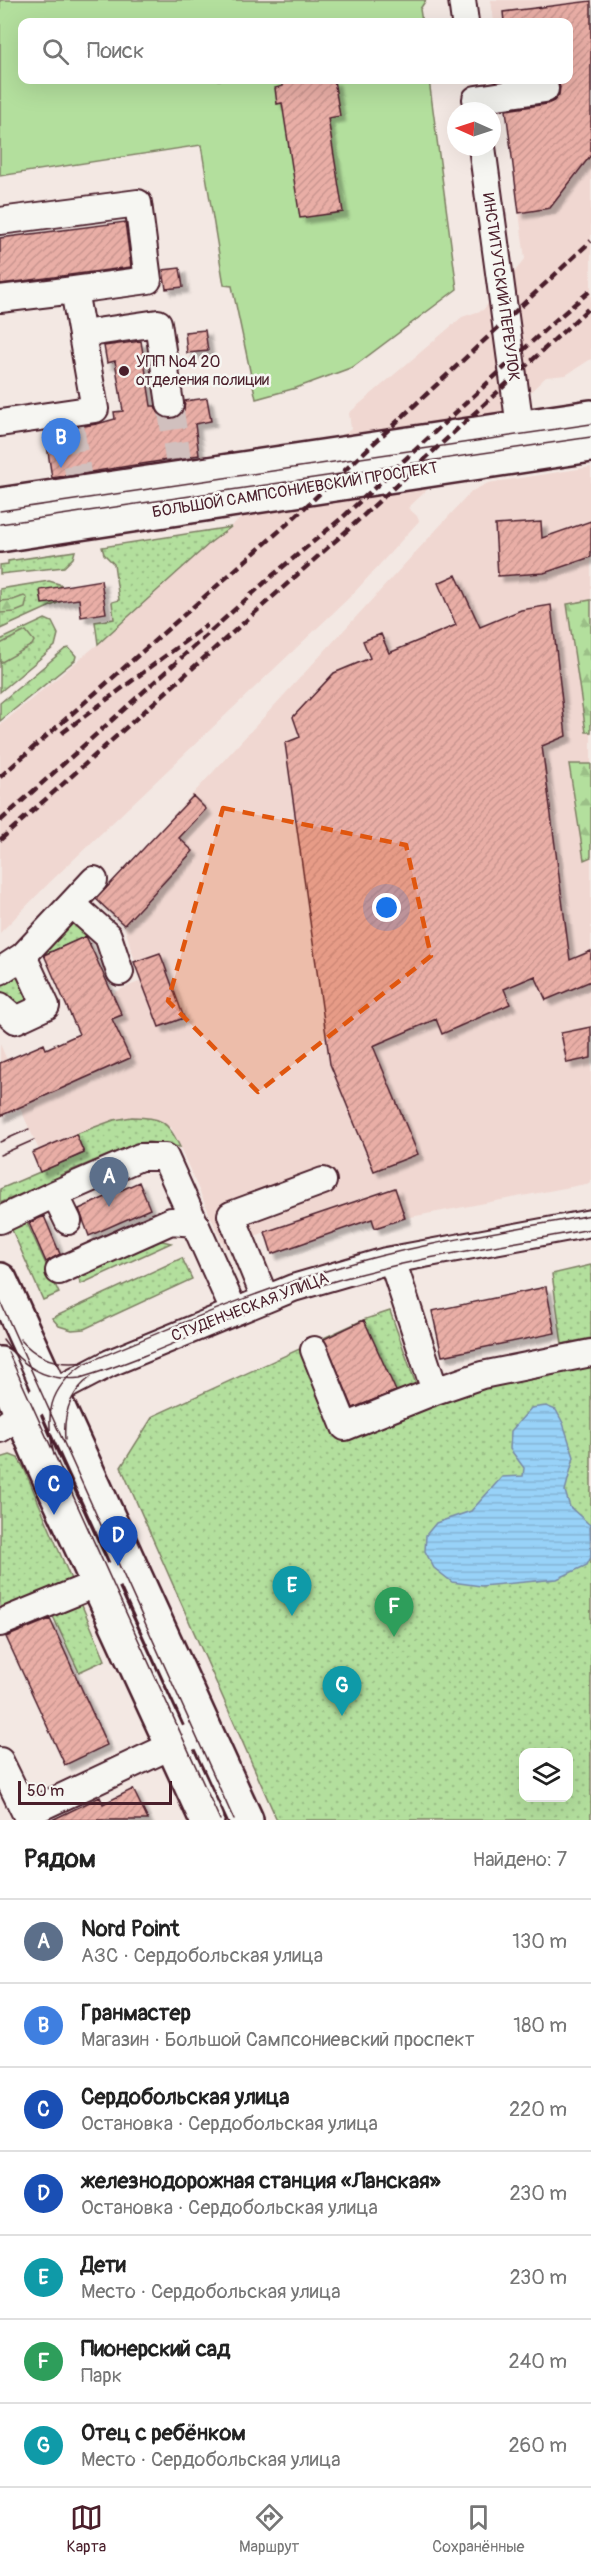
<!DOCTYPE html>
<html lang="ru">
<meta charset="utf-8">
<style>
body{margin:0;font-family:Pangolin,sans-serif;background:#f6f6f6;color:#222}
.controls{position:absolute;right:18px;bottom:18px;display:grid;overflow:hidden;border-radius:12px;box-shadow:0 6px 24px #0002}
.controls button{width:54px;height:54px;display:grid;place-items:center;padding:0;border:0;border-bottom:2px solid #e0e0e0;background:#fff;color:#222;font:30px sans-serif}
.compass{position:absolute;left:447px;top:102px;width:54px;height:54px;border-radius:50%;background:#fff;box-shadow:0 6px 24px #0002;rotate:273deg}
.scale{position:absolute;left:18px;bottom:15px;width:154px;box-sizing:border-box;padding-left:6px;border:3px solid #4a1f2b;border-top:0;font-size:16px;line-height:21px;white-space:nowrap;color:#4a1f2b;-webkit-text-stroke:4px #f6f6f2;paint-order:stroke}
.you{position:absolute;left:387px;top:908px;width:21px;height:21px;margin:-15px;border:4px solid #fff;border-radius:50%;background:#1a73e8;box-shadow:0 0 0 9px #1a73e833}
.badge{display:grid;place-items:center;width:39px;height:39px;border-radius:50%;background:#4a1f2b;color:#fff;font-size:20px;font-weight:700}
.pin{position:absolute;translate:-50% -50px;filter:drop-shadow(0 2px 3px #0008)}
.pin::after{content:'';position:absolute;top:32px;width:21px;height:18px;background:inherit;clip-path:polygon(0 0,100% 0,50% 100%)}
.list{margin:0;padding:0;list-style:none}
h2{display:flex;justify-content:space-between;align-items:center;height:78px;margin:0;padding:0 24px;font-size:26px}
h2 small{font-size:20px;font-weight:400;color:#767676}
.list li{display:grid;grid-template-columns:39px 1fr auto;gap:18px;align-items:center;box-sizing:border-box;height:84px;padding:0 24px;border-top:2px solid #e0e0e0}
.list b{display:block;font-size:22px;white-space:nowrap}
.list p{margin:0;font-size:20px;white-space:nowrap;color:#767676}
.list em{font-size:20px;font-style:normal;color:#767676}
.icon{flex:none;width:33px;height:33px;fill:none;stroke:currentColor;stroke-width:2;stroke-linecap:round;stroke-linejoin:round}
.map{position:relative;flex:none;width:591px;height:1820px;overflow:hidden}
.search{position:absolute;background:#fff;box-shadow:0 6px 24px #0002;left:18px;right:18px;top:18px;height:66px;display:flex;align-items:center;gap:15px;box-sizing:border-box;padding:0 21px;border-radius:12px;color:#767676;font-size:22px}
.sheet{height:666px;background:#fff}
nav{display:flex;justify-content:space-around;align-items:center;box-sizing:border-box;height:84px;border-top:2px solid #e0e0e0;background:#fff;font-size:16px;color:#767676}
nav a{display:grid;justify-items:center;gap:3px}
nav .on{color:#4a1f2b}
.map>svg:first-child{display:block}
.built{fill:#f0d7d1}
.green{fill:url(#green-dots);stroke:#7e7f64;stroke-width:1.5;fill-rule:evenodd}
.forest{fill:url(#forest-firs);stroke:#7e7f64;stroke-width:1.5}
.pitch{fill:#b3df9d;stroke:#7e7f64;stroke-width:1.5}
.water{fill:url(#water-rules);stroke:#798aa6;stroke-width:1.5}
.building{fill:url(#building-hatch);stroke:#4a1f2b;stroke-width:1.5;filter:url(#shadow)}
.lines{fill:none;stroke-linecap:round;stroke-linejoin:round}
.minor-tunnel{stroke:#d1c0be;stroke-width:26;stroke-dasharray:26 13;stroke-linecap:butt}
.minor-casing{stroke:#4a1f2b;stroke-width:30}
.major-casing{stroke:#4a1f2b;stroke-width:38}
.minor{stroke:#f6f6f2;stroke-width:26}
.major{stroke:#f6f6f2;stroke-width:33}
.tram{stroke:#4a1f2b;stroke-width:1.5}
.rail{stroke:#4a1f2b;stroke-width:4.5;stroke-dasharray:9 4.5;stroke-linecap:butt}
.marked{fill:#e0560e;fill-opacity:0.2;stroke:#e0560e;stroke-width:4.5;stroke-dasharray:12 8;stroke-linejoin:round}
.poi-dot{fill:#4a1f2b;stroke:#f6f6f2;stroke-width:2}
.labels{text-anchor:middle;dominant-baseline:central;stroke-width:5;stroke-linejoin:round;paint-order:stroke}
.street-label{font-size:16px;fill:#4a1f2b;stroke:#f6f6f2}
.poi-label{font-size:16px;fill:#4a1f2b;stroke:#f6f6f2;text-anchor:start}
</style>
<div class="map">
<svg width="591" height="1820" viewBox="0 0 591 1820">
<defs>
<pattern id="green-dots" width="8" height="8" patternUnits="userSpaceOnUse" patternTransform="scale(1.5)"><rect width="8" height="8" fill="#b3df9d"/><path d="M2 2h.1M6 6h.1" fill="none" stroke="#9bbf87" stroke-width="1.8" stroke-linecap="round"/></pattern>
<pattern id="forest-firs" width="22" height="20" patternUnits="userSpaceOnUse" patternTransform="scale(1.5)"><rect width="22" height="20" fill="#b3df9d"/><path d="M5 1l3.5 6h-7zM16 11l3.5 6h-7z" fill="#9bbf87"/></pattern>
<pattern id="water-rules" width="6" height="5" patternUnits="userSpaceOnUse" patternTransform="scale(1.5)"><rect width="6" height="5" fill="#98d2f8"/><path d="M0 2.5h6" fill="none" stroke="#84b4d5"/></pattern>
<pattern id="building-hatch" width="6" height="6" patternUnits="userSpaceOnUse" patternTransform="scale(1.5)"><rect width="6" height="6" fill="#e9aea6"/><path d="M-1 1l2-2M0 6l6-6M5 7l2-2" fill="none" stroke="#c9958f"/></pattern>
<filter id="shadow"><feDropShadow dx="5.5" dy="5.5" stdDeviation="1.5" flood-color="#0004"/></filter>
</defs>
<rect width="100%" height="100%" fill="#f3e8e3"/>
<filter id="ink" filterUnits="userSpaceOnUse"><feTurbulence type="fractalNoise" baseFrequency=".0167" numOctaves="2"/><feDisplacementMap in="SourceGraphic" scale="12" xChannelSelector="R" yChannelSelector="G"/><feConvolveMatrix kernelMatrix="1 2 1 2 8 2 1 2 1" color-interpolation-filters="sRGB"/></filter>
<g filter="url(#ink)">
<path class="built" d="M491,0H591V359L566,375L546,377L408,508L417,516L419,521L352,595L49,883L0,933V725L104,639L211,542L351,429L349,413L462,317L483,310L525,259L502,80H568V22H494Z
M591,467V1183L405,1218L375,1228L372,1219L272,1254L265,1232L225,1249L171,1127L85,1153L41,1172L32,1153L39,1150L20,1108L0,1116V1044L7,1060L44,1044L46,1049L79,1034L44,955L87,936L112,993L141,981L124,925L96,899L472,491L488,483Z"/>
<path class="green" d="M231,527L211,542L98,644L95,622L114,619L112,602L119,600L114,564L104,554L102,547Z
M75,551L73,558L64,567L0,574V565L8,564V561Z
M49,581L59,584L63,588L62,601L0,629V589Z
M45,619L52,622L58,634L55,646L0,692V640Z
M66,921L83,927L87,936L44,955L42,950Z
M17,972L33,1004L22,1007L0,993V980Z
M132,1117C162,1118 167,1120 180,1147L149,1142L137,1143L60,1175L58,1184L48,1188H36L0,1203V1189L84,1153L76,1134L114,1120Z
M24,1216L59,1293L43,1300L9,1223Z
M158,1240L171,1243L81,1284L77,1274Z
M182,1258L192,1279L84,1329L72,1330L59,1326L52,1318Z
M591,1265V1338L562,1344L552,1274Z
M390,1311L423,1404L472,1384L591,1365V1820H277L121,1467L153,1416L363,1320ZM524,1752H568V1798H524Z
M10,1455L18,1458L24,1468L105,1660L79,1672L51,1612L0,1613V1458Z"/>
<path class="forest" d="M24,596L27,598L25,608L15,612L0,613V601L13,600Z
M591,600V732H586L567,604Z
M26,631L34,641L32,645L0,663V644Z
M69,648L76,656L75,660L0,721V703L65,649Z
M569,764H591V857L584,860Z"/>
<path class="pitch" d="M0,0H426L420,9L422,22H22V80H429L457,289L353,367L296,388L256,399L232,286L224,285L201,145L0,176Z"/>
<path class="water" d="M546,1406L556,1410L563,1423L574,1457L565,1491L570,1507L590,1525L591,1557L587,1565L557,1579L481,1586L452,1582L434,1568L425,1551L426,1535L436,1523L471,1511L502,1477L523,1476L524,1468L510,1449L511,1431L531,1408Z"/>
<path class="building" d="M591,1V155L550,208L519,213L506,110L547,104L554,101L559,95L560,87L557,80H568V22H504L503,12Z
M282,80H334L340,116L328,118L343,212L300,218L282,103L277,104L275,88L283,86Z
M125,222L131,267L0,284V238Z
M180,268L183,287L166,289L163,270Z
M205,330L208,351L187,353L185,332Z
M141,341L151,406H155L159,414L165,418L173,419L184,410L185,401L207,398L211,421L195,424L199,455L52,478L45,432L97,424L115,419L114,412L123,411L115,361L107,363L104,346Z
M591,521V557L544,573L498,576L495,525L541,522L542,538Z
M456,575L480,627L521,610L551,605L566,736L542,746L570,960L591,951V981L546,1000L535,976L504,989L510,1004L442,1034L436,1019L373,1046L418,1154L374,1171L330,1064L285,743L300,737L293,717L334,673L370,658L363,641L381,634L389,653L456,625L438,583Z
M101,580L106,613L81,617L79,599L42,604L40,590Z
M193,796L206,809L179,838L193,851L124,925L96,899Z
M86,936L122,1015L112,1019L130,1058L0,1116V1063L44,1044L46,1049L79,1034L44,955Z
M160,953L184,1018L159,1027L134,962Z
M591,1027V1058L567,1063L561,1033Z
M76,1134L84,1153L40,1172L32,1153Z
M139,1182L150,1209L89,1236L79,1209Z
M395,1188L405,1218L375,1228L372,1219L272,1254L265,1232Z
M44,1216L60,1254L46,1262L29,1223Z
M546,1287L555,1333L442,1356L432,1311Z
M364,1320L396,1391L353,1408L324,1339Z
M50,1619L107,1745L65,1765L6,1637Z
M133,1789L148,1820H52L100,1797L103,1804Z"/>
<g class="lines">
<path class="minor-tunnel" d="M170,404L178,459
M71,426L78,474"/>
<g class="minor-casing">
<path id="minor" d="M462,0L465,22
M476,99L545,89
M482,147L520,427
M0,221L138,203L148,280L74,290
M0,299L74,290L95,409L0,423
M82,334L158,323L170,404
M72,904L108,936L120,972
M0,971L23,956L94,880
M0,1006L16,1020L46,1006L23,956
M0,1220L55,1194
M68,1221L55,1194L140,1157H165L234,1311
M392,1260L435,1391
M59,1271L171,1221L195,1223
M265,1298L231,1215L323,1181
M314,1350L345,1427L435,1391L482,1375L591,1353
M0,1429L39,1400L110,1363L293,1288L386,1261L591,1223
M0,1623L98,1583L130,1567
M0,1761L26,1814L190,1737"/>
</g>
<g class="major-casing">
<path id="major" d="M0,505L591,417
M0,535L591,445
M0,1280L246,1820
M0,1364L41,1459L207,1820"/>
</g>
<use href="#minor" class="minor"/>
<use href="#major" class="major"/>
<path class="tram" d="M0,511L591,424
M0,524L591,437
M0,1142L29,1129
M0,1155L34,1140
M0,1301L234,1820
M3,1339C22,1367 46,1382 80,1378C161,1354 237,1312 318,1286C407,1258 500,1246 591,1229
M20,1339C37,1359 59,1366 84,1362
M8,1352L220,1820
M65,1440C63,1414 70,1392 91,1377
M54,1455C45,1415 48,1389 84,1364C165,1330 252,1292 336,1268C419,1243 506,1231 591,1215"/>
<path class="rail" d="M62,733L207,625
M0,777L286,525L591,241
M0,821L273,575L343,517L549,326L591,290
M0,840L352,526L591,306"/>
</g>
</g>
<path class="marked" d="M223,808L406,845L431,956L258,1092L168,1001Z"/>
<circle class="poi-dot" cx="124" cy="371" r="6"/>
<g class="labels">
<g class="street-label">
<text transform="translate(501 287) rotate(82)">ИНСТИТУТСКИЙ ПЕРЕУЛОК</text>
<text transform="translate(295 490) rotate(-9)">БОЛЬШОЙ САМПСОНИЕВСКИЙ ПРОСПЕКТ</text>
<text transform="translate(250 1307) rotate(-21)">СТУДЕНЧЕСКАЯ УЛИЦА</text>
</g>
<g class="poi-label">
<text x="136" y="362">УПП №4 20<tspan x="136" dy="18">отделения полиции</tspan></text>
</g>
</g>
</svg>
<div class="controls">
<button><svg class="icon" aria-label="layers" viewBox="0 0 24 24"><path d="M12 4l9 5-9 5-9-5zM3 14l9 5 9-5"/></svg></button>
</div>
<svg class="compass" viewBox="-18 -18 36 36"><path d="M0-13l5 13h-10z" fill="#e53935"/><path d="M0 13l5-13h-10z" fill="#767676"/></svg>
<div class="scale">50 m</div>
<div class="you"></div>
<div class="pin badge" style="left:109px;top:1207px;background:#5c6f8a">A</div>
<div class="pin badge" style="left:61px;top:468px;background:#3f7fe0">B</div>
<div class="pin badge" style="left:54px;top:1515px;background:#1a4fb4">C</div>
<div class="pin badge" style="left:118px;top:1566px;background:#1a4fb4">D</div>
<div class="pin badge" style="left:292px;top:1616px;background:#0f9aa8">E</div>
<div class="pin badge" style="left:394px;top:1637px;background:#2e9e5b">F</div>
<div class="pin badge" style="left:342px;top:1716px;background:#0f9aa8">G</div>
<div class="search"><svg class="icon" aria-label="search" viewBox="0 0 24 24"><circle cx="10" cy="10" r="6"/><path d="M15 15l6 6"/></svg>Поиск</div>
</div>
<section class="sheet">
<h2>Рядом<small>Найдено: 7</small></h2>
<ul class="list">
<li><span class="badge" style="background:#5c6f8a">A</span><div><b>Nord Point</b><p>АЗС · Сердобольская улица</p></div><em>130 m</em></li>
<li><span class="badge" style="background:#3f7fe0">B</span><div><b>Гранмастер</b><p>Магазин · Большой Сампсониевский проспект</p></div><em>180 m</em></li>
<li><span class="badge" style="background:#1a4fb4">C</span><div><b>Сердобольская улица</b><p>Остановка · Сердобольская улица</p></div><em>220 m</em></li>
<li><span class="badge" style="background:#1a4fb4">D</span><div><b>железнодорожная станция «Ланская»</b><p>Остановка · Сердобольская улица</p></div><em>230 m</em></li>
<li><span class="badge" style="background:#0f9aa8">E</span><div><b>Дети</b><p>Место · Сердобольская улица</p></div><em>230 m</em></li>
<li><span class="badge" style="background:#2e9e5b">F</span><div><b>Пионерский сад</b><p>Парк</p></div><em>240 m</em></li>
<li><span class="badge" style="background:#0f9aa8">G</span><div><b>Отец с ребёнком</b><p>Место · Сердобольская улица</p></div><em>260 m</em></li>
</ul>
</section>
<nav>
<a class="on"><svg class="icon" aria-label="map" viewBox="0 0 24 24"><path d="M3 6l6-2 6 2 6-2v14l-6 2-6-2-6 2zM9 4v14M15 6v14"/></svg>Карта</a>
<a><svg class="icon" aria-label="directions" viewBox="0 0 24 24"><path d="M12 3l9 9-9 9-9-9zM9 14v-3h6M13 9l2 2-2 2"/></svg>Маршрут</a>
<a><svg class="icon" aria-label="saved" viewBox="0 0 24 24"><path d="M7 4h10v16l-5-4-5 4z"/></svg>Сохранённые</a>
</nav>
